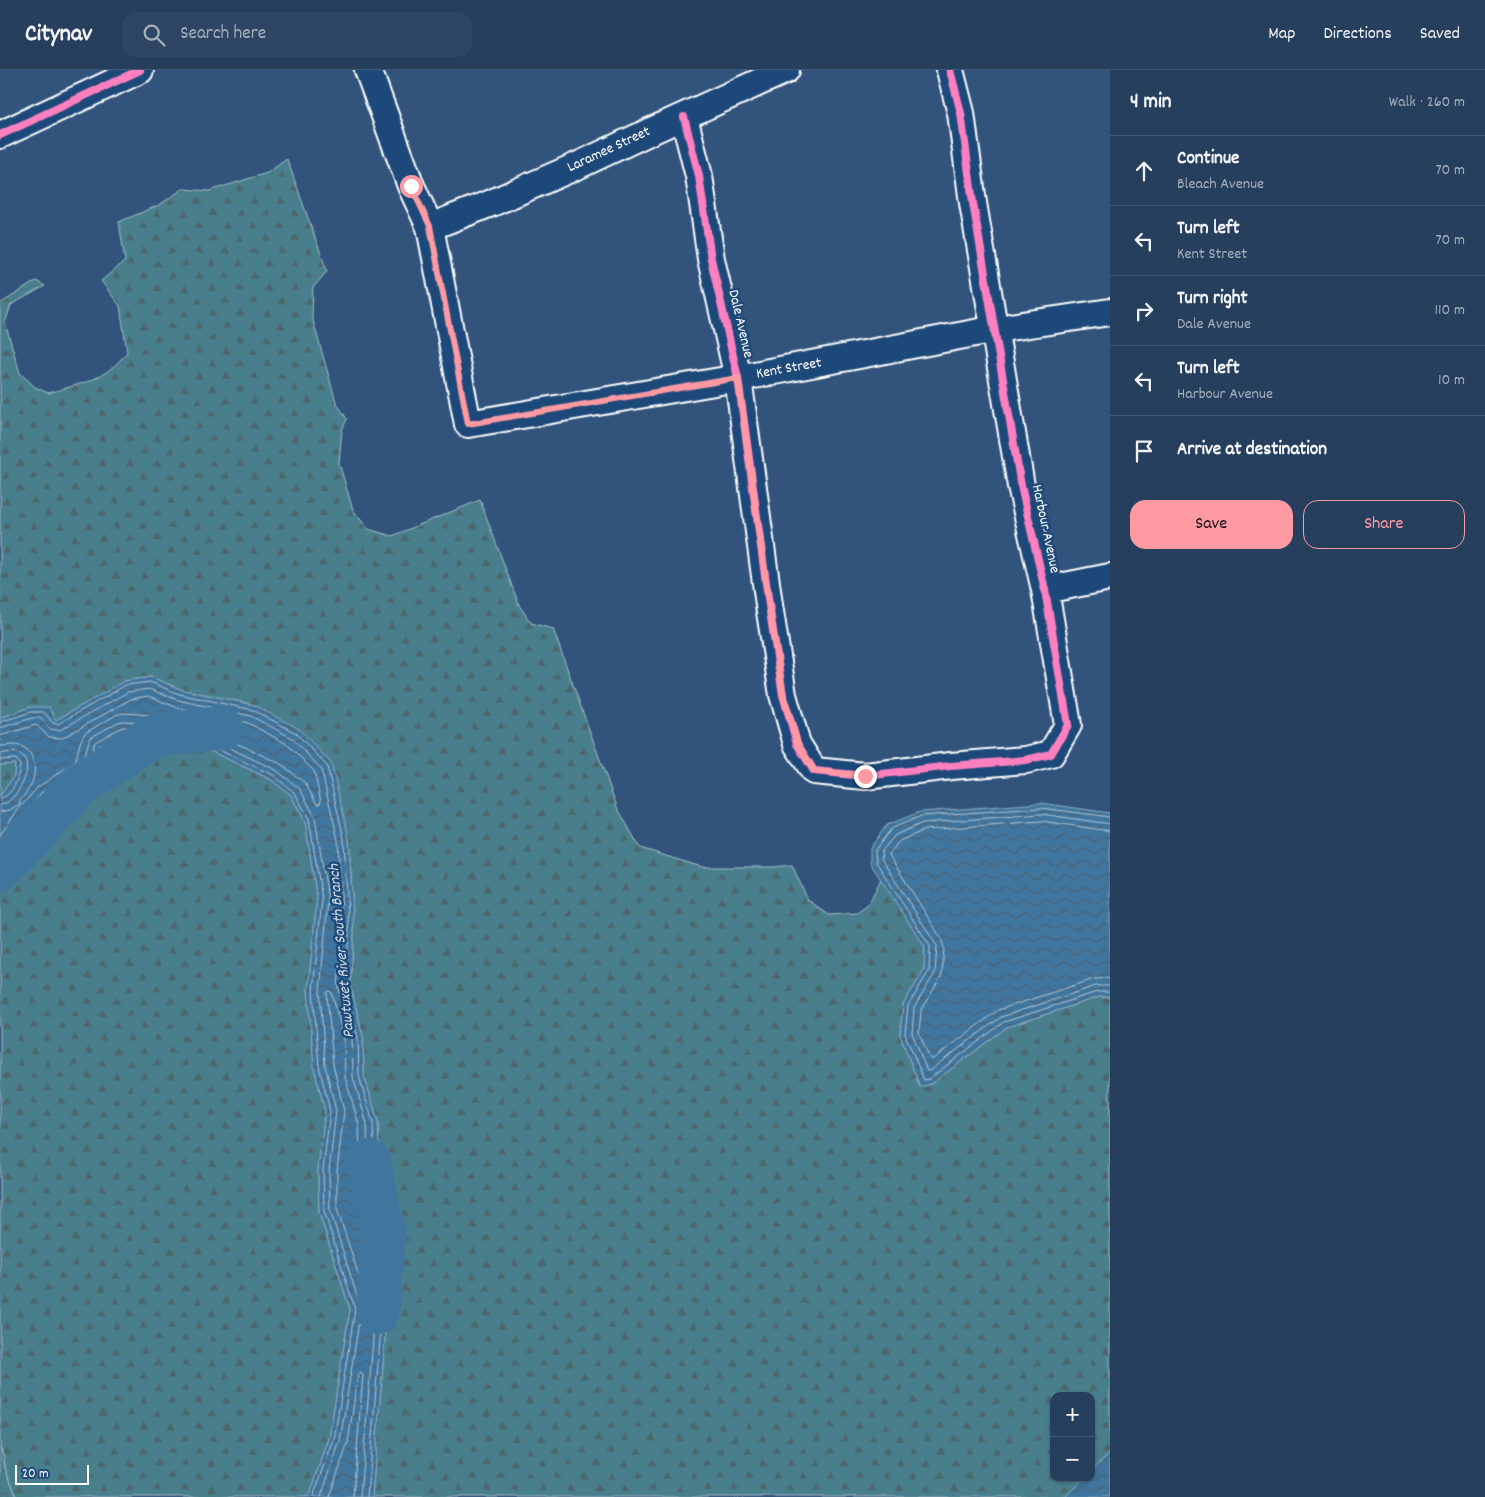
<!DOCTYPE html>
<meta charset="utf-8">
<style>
body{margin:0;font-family:Dekko,sans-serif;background:#2e4663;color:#f1f3f6}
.controls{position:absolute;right:15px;bottom:15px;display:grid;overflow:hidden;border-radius:10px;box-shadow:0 1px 4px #0004}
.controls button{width:45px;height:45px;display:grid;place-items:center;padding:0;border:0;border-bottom:1px solid #425872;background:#263f5d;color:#f1f3f6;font:25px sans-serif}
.scale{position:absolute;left:15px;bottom:12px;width:74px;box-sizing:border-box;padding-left:5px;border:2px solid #fff;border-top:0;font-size:14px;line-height:18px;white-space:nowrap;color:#fff;-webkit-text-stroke:4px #1f4a7a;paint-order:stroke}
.stop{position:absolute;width:15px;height:15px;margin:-11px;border:4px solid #ff9aa2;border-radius:50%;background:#fff}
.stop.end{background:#ff9aa2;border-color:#fff;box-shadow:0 1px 5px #0008}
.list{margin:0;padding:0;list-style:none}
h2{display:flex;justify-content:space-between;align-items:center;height:65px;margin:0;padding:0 20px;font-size:21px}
h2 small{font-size:16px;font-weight:400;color:#a4afbc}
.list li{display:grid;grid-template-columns:32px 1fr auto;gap:15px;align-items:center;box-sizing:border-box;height:70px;padding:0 20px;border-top:1px solid #425872}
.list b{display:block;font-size:19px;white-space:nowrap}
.list p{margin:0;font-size:16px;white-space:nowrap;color:#a4afbc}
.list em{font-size:16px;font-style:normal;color:#a4afbc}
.actions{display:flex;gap:10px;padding:15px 20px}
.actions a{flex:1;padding:11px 0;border:1px solid #ff9aa2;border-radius:15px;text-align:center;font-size:18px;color:#ff9aa2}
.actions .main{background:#ff9aa2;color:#111}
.icon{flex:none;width:28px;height:28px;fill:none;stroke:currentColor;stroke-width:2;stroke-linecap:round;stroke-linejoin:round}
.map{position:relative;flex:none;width:1110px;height:1427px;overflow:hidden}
header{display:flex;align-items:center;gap:30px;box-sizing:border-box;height:70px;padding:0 25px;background:#263f5d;border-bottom:1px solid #425872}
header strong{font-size:24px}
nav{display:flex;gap:28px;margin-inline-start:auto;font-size:18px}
.search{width:350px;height:45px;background:#2e4663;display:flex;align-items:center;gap:12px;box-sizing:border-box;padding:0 18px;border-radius:15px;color:#a4afbc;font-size:19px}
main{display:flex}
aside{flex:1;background:#263f5d}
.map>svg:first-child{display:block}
.forest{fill:url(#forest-firs);stroke:#a4bfc6}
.park{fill:url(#park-crowns);stroke:#a4bfc6}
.water{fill:url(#water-waves);stroke:#8dadc5}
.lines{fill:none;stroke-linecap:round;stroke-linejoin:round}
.shore{stroke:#b3c8d8;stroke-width:1}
.river{stroke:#41769e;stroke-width:44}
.street-casing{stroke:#fff;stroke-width:30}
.street{stroke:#1f4a7a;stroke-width:26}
.cycleway-casing{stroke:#1f4a7a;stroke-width:11}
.cycleway{stroke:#ff80c0;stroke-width:8}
.route{stroke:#ff9aa2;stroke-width:6}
.labels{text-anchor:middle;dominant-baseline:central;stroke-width:5;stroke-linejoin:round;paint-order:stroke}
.street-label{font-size:15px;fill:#fff;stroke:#1f4a7a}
.water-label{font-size:16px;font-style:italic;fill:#d0dde7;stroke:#1f4a7a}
</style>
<header>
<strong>Citynav</strong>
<div class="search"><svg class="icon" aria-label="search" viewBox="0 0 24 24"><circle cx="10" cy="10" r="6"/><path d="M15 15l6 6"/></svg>Search here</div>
<nav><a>Map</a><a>Directions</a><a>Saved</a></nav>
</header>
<main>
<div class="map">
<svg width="1110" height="1427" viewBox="0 0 1110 1427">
<defs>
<pattern id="forest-firs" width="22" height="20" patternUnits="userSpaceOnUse" patternTransform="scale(1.25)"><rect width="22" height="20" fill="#4a7f8d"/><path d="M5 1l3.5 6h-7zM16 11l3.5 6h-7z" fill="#4b666c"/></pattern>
<pattern id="park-crowns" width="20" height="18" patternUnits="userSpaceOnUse" patternTransform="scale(1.25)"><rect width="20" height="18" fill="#4a7f8d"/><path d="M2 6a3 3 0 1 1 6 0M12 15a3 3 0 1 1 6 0" fill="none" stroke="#4b666c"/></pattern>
<pattern id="water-waves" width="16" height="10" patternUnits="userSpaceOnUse" patternTransform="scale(1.25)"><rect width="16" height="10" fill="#41769e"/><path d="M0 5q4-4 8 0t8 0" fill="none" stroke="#475f71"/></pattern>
</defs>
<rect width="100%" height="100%" fill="#32547c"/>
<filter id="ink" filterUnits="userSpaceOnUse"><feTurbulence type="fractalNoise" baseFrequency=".02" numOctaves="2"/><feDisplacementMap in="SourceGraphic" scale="10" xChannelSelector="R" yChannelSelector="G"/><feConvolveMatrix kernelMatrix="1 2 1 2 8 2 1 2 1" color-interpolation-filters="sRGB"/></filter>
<g filter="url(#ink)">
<path class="forest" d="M287,89L327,201L313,218L312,247L336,332L347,349L342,360L339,393L353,440L368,459L392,466L480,430L519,535L531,553L553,559L617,737L640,778L702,797H774L792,795L808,830L829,845L857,843L868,835L881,809L925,877L924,900L903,935L900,965L920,1017L931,1014L1007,957L1099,927H1110V1383L1091,1401V1326H1054V1408H1084L1065,1427H372L385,1270L378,1052L364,1005L363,967L350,914L354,864L349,768L255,635L180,619L151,607L125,611L56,650L30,637L0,648V234L36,211L45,216L11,235L5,253L20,303L35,317L48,323C82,313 105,311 127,282L120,236L101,211L125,191L119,152L159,135L183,119L209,121L267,103Z
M123,662L176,665L270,709L291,725L305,751L317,829L308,921L314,997L325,1041L318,1100L319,1142L350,1239L329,1369L311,1422L306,1427H17L5,1398L4,1387L0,1377V796L49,732L91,703L99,675Z
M15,694L14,706L0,726V695Z"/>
<path class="park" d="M0,1377L4,1387L5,1398L17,1427H0Z"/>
<path class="water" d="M151,607L180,619L254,635L299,659L331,693L349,768L354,864L350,914L363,967L364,1005L378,1052L385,1270L372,1427H306L311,1422L329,1369L350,1239L319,1142L318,1100L325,1041L314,997L308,921L317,829L305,751L291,725L270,709L176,665L123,662L99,675L91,703L49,732L0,796V726L14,706L15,694L0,695V648L30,637H49L56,650L125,611Z
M1041,733L1110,743V927H1099L1007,957L931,1014L920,1017L900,965L903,935L924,900L925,877L870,793V778L887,755L920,742Z
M1110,1383V1427H1065L1084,1408H1091V1401Z"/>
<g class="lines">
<path class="shore" d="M0,652L31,642H44L53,653L58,654L126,615L150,612L179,624L253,640L296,663L327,696L344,769L349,863L345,915L358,968L359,1006L373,1053L380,1270L367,1427
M0,658L32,648H41L50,659L60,660L128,622L149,619L178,630L251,646L292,668L321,699L338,770L343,863L338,915L352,968L353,1007L367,1054L373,1270L360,1427
M0,666L36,655L49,667L62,668L131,629L148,626L176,637L248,653L287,674L314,701L321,732L319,734H317L305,713L281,694L180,647L123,643L116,645L85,663L81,670L75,692L38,717L22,735L19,734V732C23,726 28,721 31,715C37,702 36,681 20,676C14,674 7,676 0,676
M0,684C6,683 14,681 20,684C38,694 16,734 0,735
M0,690L16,689L20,695C19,706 13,727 0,728
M0,742L10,740L17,735L20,737L0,765
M1110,747L1041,738L921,746L891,759L875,780L876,792L930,876L929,901L908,936L905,964L924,1010L929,1009L1004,952L1097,922H1110
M1110,754L1041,744L923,753L895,765L881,782L882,790L937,876L935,903L914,938L912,963L927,1001H929L1001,947L1096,916H1110
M1110,761L1041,751L925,760L899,771L889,785L941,868L944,878L942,905L921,941L919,963L930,989H933L998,940L1094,909L1110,908
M0,778L41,723L81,696L90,668L118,652L123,651L179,654L276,700L300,719L315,747L328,829L320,921L325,995L336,1041L329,1101L330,1140L361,1239L340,1371L321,1427
M0,788L45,728L87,700L95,672L122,657L178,661L273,705L295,723L309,749L322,829L313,921L319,996L330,1041L323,1100L324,1141L355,1239L334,1370L313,1427
M330,921L332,923L344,969L345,1007L359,1055L364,1206L362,1208L359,1206L337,1139V1101L344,1041L333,994L327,923Z
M329,1427L348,1373L358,1304L361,1302L363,1305L353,1427"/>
<path class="river" d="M0,799L81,714L152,666L222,658
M369,1092L384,1164L377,1243"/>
<g class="street-casing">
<path id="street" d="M368,0L411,116L430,157L468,354L738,308L996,259L1110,242
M684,47L699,106L711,189L738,308L769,535L783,625L797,674L814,701L865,706L951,696L1026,690L1051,684L1068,655L1045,520L1021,416L973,133L961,43L950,0
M0,65L140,0
M430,157L494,132L579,95L651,61L786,0
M1045,520L1110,507"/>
</g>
<use href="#street" class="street"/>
<g class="cycleway-casing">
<path id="cycleway" d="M684,47L699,106L711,189L738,308L769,535L783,625L797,674L814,701L865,706L951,696L1026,690L1051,684L1068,655L1045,520L1021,416L973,133L961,43L950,0
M0,65L140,0"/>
</g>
<use href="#cycleway" class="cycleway"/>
</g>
</g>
<g class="lines" filter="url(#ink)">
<path class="route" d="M411,116L430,156L468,354L738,308L769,535L783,625L798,674L814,701L865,706"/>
</g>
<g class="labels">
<g class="street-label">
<text transform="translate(609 80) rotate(-25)">Laramee Street</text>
<text transform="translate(740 254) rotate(77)">Dale Avenue</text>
<text transform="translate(789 299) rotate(-10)">Kent Street</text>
<text transform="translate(1045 459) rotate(78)">Harbour Avenue</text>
</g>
<g class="water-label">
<text transform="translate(342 881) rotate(-95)">Pawtuxet River South Branch</text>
</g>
</g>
</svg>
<div class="controls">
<button>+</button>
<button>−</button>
</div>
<div class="scale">20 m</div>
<div class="stop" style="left:411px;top:116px"></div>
<div class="stop end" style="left:865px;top:706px"></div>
</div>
<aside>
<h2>4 min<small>Walk · 260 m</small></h2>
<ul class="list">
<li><svg class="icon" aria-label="ahead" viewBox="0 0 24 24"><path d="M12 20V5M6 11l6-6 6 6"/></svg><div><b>Continue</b><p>Bleach Avenue</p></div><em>70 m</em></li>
<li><svg class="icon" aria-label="left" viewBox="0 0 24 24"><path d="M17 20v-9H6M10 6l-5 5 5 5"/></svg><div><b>Turn left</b><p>Kent Street</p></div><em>70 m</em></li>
<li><svg class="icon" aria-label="right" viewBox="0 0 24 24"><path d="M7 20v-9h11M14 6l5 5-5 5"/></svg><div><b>Turn right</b><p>Dale Avenue</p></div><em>110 m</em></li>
<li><svg class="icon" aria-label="left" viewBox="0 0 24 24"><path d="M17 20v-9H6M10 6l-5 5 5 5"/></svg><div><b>Turn left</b><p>Harbour Avenue</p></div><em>10 m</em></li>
<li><svg class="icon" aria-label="arrive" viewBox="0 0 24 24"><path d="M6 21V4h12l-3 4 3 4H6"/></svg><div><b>Arrive at destination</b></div></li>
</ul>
<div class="actions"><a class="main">Save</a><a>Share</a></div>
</aside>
</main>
